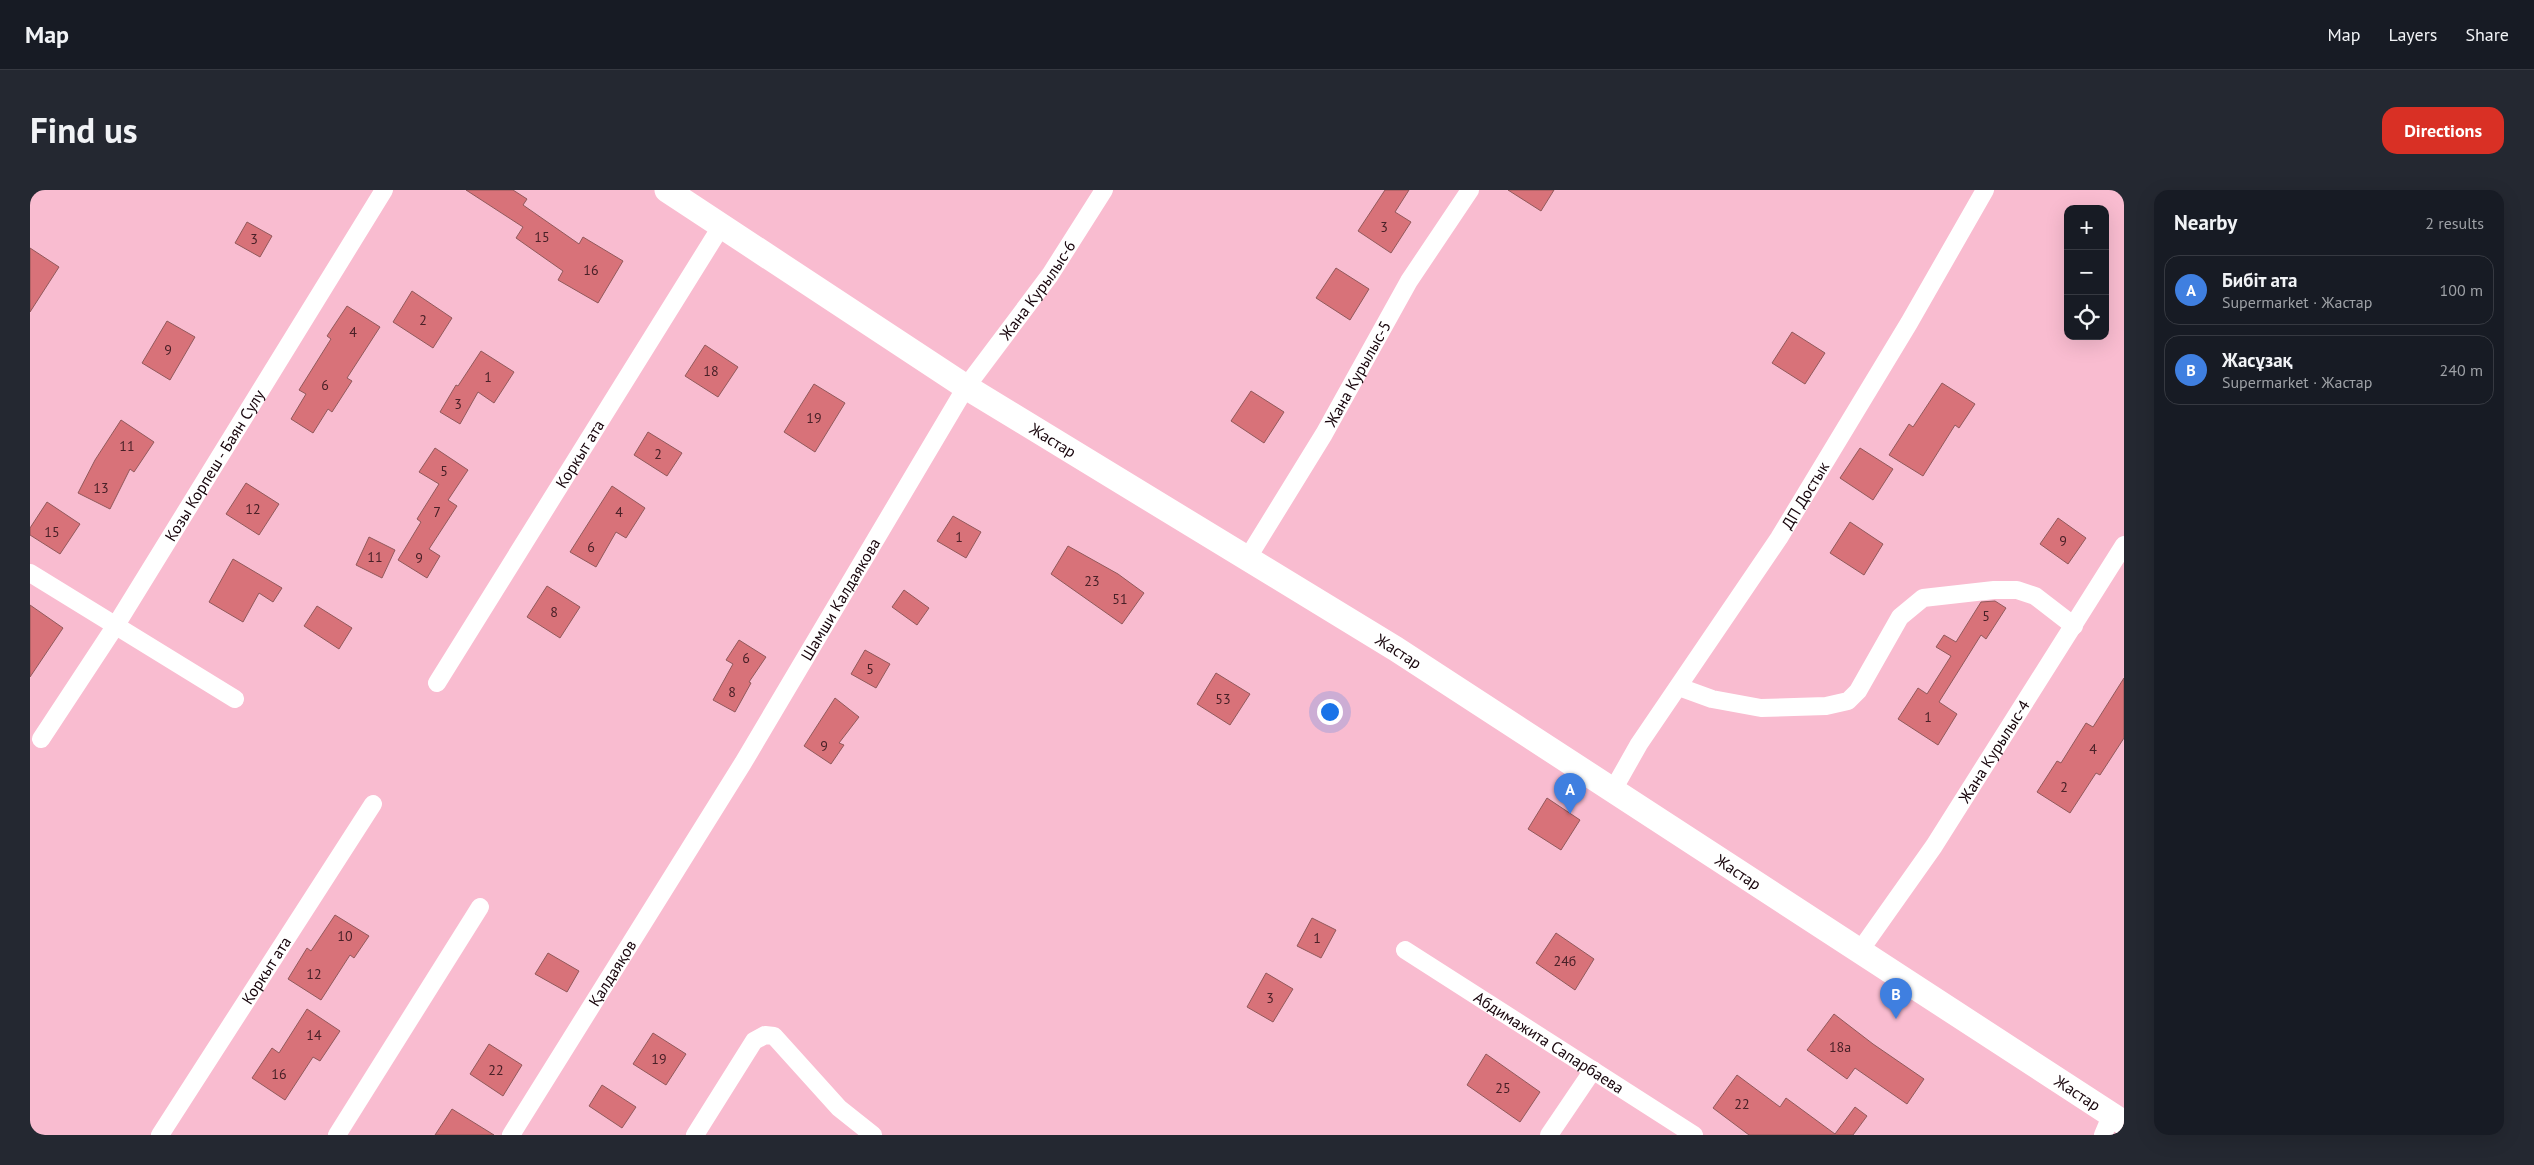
<!DOCTYPE html>
<meta charset="utf-8">
<style>
body{margin:0;font-family:"PT Sans",sans-serif;background:#242831;color:#f1f3f6}
.controls{position:absolute;right:15px;top:15px;display:grid;overflow:hidden;border-radius:10px;box-shadow:0 5px 20px #0002}
.controls button{width:45px;height:45px;display:grid;place-items:center;padding:0;border:0;border-bottom:1px solid #363941;background:#171b24;color:#f1f3f6;font:25px sans-serif}
.you{position:absolute;left:1299px;top:521px;width:18px;height:18px;margin:-12px;border:4px solid #fff;border-radius:50%;background:#1a73e8;box-shadow:0 0 0 8px #1a73e833}
.badge{display:grid;place-items:center;width:32px;height:32px;border-radius:50%;background:#d93025;color:#fff;font-size:16px;font-weight:700}
.pin{position:absolute;translate:-50% -41px;filter:drop-shadow(0 1px 2px #0008)}
.pin::after{content:'';position:absolute;top:26px;width:18px;height:15px;background:inherit;clip-path:polygon(0 0,100% 0,50% 100%)}
.list{margin:0;padding:0;list-style:none}
h2{display:flex;justify-content:space-between;align-items:center;height:65px;margin:0;padding:0 20px;font-size:21px}
h2 small{font-size:16px;font-weight:400;color:#9ea1a6}
.list li{display:grid;grid-template-columns:32px 1fr auto;gap:15px;align-items:center;box-sizing:border-box;height:70px;margin:0 10px 10px;padding:0 10px;border:1px solid #363941;border-radius:15px}
.list b{display:block;font-size:19px;white-space:nowrap}
.list p{margin:0;font-size:16px;white-space:nowrap;color:#9ea1a6}
.list em{font-size:16px;font-style:normal;color:#9ea1a6}
.icon{flex:none;width:28px;height:28px;fill:none;stroke:currentColor;stroke-width:2;stroke-linecap:round;stroke-linejoin:round}
.map{position:relative;flex:none;width:2094px;height:945px;overflow:hidden;border-radius:15px}
header{display:flex;align-items:center;gap:30px;box-sizing:border-box;height:70px;padding:0 25px;background:#171b24;border-bottom:1px solid #363941}
header strong{font-size:24px}
nav{display:flex;gap:28px;margin-inline-start:auto;font-size:18px}
.intro{display:flex;align-items:center;justify-content:space-between;box-sizing:border-box;height:120px;padding:0 30px}
h1{margin:0;font-size:35px}
.button{padding:12px 22px;border-radius:15px;background:#d93025;color:#fff;font-size:18px;font-weight:700}
main{display:flex;gap:30px;padding:0 30px}
aside{flex:1;background:#171b24;border-radius:15px;box-shadow:0 5px 20px #0002}
.map>svg:first-child{display:block}
.building{fill:#d87279;stroke:#91595b}
.lines{fill:none;stroke-linecap:round;stroke-linejoin:round}
.street{stroke:#fff;stroke-width:18}
.secondary{stroke:#fff;stroke-width:25}
.labels{text-anchor:middle;dominant-baseline:central;stroke-width:4;stroke-linejoin:round;paint-order:stroke}
.number-label{font-size:14px;fill:#482027}
.street-label{font-size:16px;fill:#18050c;stroke:#feebf0}
</style>
<header>
<strong>Map</strong>
<nav><a>Map</a><a>Layers</a><a>Share</a></nav>
</header>
<div class="intro"><h1>Find us</h1><a class="button">Directions</a></div>
<main>
<div class="map">
<svg width="2094" height="945" viewBox="0 0 2094 945">
<rect width="100%" height="100%" fill="#f9bcd0"/>
<path class="building" d="M436,0H483L497,9L493,15L549,54L553,47L593,71L568,113L528,90L533,81L486,48L493,37Z
M1355,0H1379L1365,22L1381,32L1361,63L1328,41Z
M1478,0H1524L1511,21Z
M217,32L242,46L230,67L205,53Z
M0,58L29,77L0,122Z
M1306,78L1339,99L1320,130L1286,108Z
M382,101L422,128L403,158L363,132Z
M317,116L350,137L317,188L322,191L302,222L298,219L283,243L261,229L276,204L269,200L301,149L297,146Z
M137,131L165,147L140,190L112,173Z
M1762,142L1795,163L1775,194L1742,173Z
M675,155L708,177L688,207L655,186Z
M451,161L484,182L464,213L448,202L430,234L410,222L426,195L428,196Z
M1912,193L1945,214L1929,238L1925,235L1893,286L1859,265L1879,234L1883,237Z
M784,194L815,213L785,262L754,242Z
M1221,201L1254,222L1234,253L1201,231Z
M91,230L124,252L104,282L100,279L80,319L48,303L65,270Z
M618,242L652,263L637,286L604,265Z
M405,258L438,280L418,310L427,316L399,359L410,366L397,388L368,370L391,332L387,329L409,294L389,282Z
M1830,258L1863,279L1843,310L1810,288Z
M216,293L249,314L229,345L196,324Z
M582,296L615,318L596,348L586,342L566,377L540,362Z
M17,312L50,334L30,364L0,345V338Z
M923,326L951,342L936,368L907,351Z
M2028,328L2056,348L2038,374L2010,354Z
M1820,332L1853,354L1834,385L1800,363Z
M339,347L365,360L352,388L326,375Z
M1038,356L1088,384L1114,403L1092,434L1021,384Z
M203,369L252,398L243,412L229,403L213,432L179,412Z
M517,396L550,417L530,448L497,427Z
M874,400L899,418L887,435L862,417Z
M1965,411L1976,418L1956,449L1951,445L1909,512L1927,524L1908,555L1868,529L1888,498L1897,504L1921,466L1906,457L1914,445L1926,452L1951,412Z
M0,415L33,438L0,487Z
M287,416L322,438L309,459L274,436Z
M709,450L736,467L719,492L721,493L705,522L683,510L703,474L696,470Z
M835,460L860,474L846,498L821,484Z
M1186,483L1220,504L1200,535L1167,514Z
M2094,488V548L2070,585L2066,583L2040,623L2007,602L2027,571L2031,573L2056,533L2063,537Z
M805,508L829,527L809,553L814,555L801,574L774,556Z
M1517,608L1550,630L1531,660L1498,639Z
M305,725L339,746L324,768L320,765L291,810L258,789L277,758L281,761Z
M1282,728L1306,740L1291,768L1267,756Z
M1526,743L1564,769L1545,800L1506,773Z
M518,763L549,781L537,802L505,784Z
M1236,783L1263,799L1243,832L1217,817Z
M277,819L310,841L290,871L283,867L255,910L222,888L242,858L249,863Z
M1804,824L1843,854L1894,889L1877,914L1825,878L1817,889L1777,860Z
M623,843L656,864L636,895L603,874Z
M459,854L492,875L473,906L440,884Z
M1456,864L1510,902L1490,932L1437,895Z
M1707,885L1750,917L1756,908L1805,944L1825,917L1837,926L1823,945H1719L1683,918Z
M572,895L606,917L592,938L559,916Z
M422,919L464,945H405Z"/>
<g class="lines">
<g class="street">
<path id="s1" d="M1217,369L1294,244L1379,91L1440,0"/>
<path d="M0,383L205,509"/>
<path id="s2" d="M407,493L692,35"/>
<path d="M1649,497L1682,509L1731,518L1796,516L1818,511L1828,501L1870,427L1893,408L1964,400H1987L2005,406L2044,436"/>
<path id="s3" d="M11,549L86,435L354,0"/>
<path id="s4" d="M1583,600L1609,554L1749,348L1879,133L1955,0"/>
<path id="s5" d="M1375,760L1664,945"/>
<path id="s6" d="M1829,762L1904,656L2094,355"/>
<path id="s7" d="M130,945L343,614"/>
<path d="M307,945L450,717"/>
<path id="s8" d="M481,945L713,573L936,197L1020,85L1074,0"/>
<path d="M665,945L724,851L735,845L744,846L809,918L843,945"/>
<path d="M1519,945L1563,880"/>
<path d="M2073,945L2081,926"/>
</g>
<path class="secondary" id="s9" d="M637,0L936,197L1366,459L2094,933"/>
</g>
<g class="labels">
<g class="number-label">
<text x="1354" y="37">3</text>
<text x="512" y="47">15</text>
<text x="224" y="49">3</text>
<text x="561" y="80">16</text>
<text x="393" y="130">2</text>
<text x="323" y="142">4</text>
<text x="138" y="160">9</text>
<text x="681" y="181">18</text>
<text x="458" y="187">1</text>
<text x="295" y="195">6</text>
<text x="428" y="214">3</text>
<text x="784" y="228">19</text>
<text x="97" y="256">11</text>
<text x="628" y="264">2</text>
<text x="414" y="281">5</text>
<text x="71" y="298">13</text>
<text x="223" y="319">12</text>
<text x="407" y="322">7</text>
<text x="589" y="322">4</text>
<text x="22" y="342">15</text>
<text x="929" y="347">1</text>
<text x="2033" y="351">9</text>
<text x="561" y="357">6</text>
<text x="345" y="367">11</text>
<text x="389" y="368">9</text>
<text x="1062" y="391">23</text>
<text x="1090" y="409">51</text>
<text x="524" y="422">8</text>
<text x="1956" y="426">5</text>
<text x="716" y="468">6</text>
<text x="840" y="479">5</text>
<text x="702" y="502">8</text>
<text x="1193" y="509">53</text>
<text x="1898" y="527">1</text>
<text x="794" y="556">9</text>
<text x="2063" y="559">4</text>
<text x="2034" y="597">2</text>
<text x="315" y="746">10</text>
<text x="1287" y="748">1</text>
<text x="1535" y="771">24б</text>
<text x="284" y="784">12</text>
<text x="1240" y="808">3</text>
<text x="284" y="845">14</text>
<text x="1810" y="857">18а</text>
<text x="629" y="869">19</text>
<text x="466" y="880">22</text>
<text x="249" y="884">16</text>
<text x="1473" y="898">25</text>
<text x="1712" y="914">22</text>
</g>
<g class="street-label">
<text stroke="none"><textPath href="#s8" startOffset="996">Жана Курылыс-6</textPath></text>
<text stroke="none"><textPath href="#s1" startOffset="216">Жана Курылыс-5</textPath></text>
<text stroke="none"><textPath href="#s9" startOffset="460">Жастар</textPath></text>
<text stroke="none"><textPath href="#s2" startOffset="270">Коркыт ата</textPath></text>
<text stroke="none"><textPath href="#s3" startOffset="324">Козы Корпеш - Баян Сулу</textPath></text>
<text stroke="none"><textPath href="#s4" startOffset="352">ДП Достык</textPath></text>
<text stroke="none"><textPath href="#s8" startOffset="629">Шамши Калдаякова</textPath></text>
<text stroke="none"><textPath href="#s9" startOffset="865">Жастар</textPath></text>
<text stroke="none"><textPath href="#s6" startOffset="242">Жана Курылыс-4</textPath></text>
<text stroke="none"><textPath href="#s9" startOffset="1270">Жастар</textPath></text>
<text stroke="none"><textPath href="#s7" startOffset="196">Коркыт ата</textPath></text>
<text stroke="none"><textPath href="#s8" startOffset="191">Қалдаяқов</textPath></text>
<text stroke="none"><textPath href="#s5" startOffset="171">Абдимажита Сапарбаева</textPath></text>
<text stroke="none"><textPath href="#s9" startOffset="1675">Жастар</textPath></text>
</g>
</g>
</svg>
<div class="controls">
<button>+</button>
<button>−</button>
<button><svg class="icon" aria-label="locate" viewBox="0 0 24 24"><circle cx="12" cy="12" r="6"/><path d="M12 2v4M12 18v4M2 12h4M18 12h4"/></svg></button>
</div>
<div class="you"></div>
<div class="pin badge" style="left:1540px;top:624px;background:#3f7fe0">A</div>
<div class="pin badge" style="left:1866px;top:829px;background:#3f7fe0">B</div>
</div>
<aside>
<h2>Nearby<small>2 results</small></h2>
<ul class="list">
<li><span class="badge" style="background:#3f7fe0">A</span><div><b>Бибіт ата</b><p>Supermarket · Жастар</p></div><em>100 m</em></li>
<li><span class="badge" style="background:#3f7fe0">B</span><div><b>Жасұзақ</b><p>Supermarket · Жастар</p></div><em>240 m</em></li>
</ul>
</aside>
</main>
